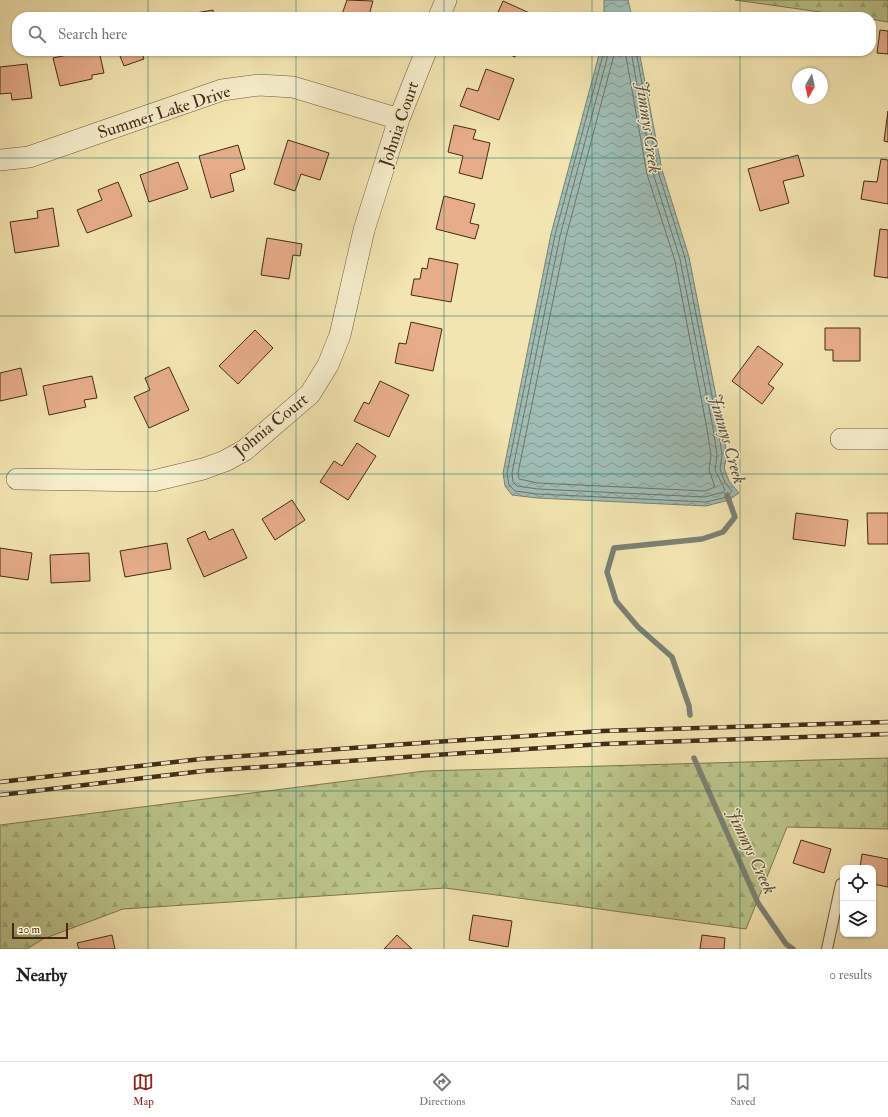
<!DOCTYPE html>
<style>
body{margin:0;font-family:"IM FELL Double Pica",serif;background:#f2f2f2;color:#202124}
.controls{position:absolute;right:12px;bottom:12px;display:grid;overflow:hidden;border-radius:8px;box-shadow:0 1px 3px #0004}
.controls button{width:36px;height:36px;display:grid;place-items:center;padding:0;border:0;border-bottom:1px solid #e0e0e0;background:#fff;color:#202124;font:20px sans-serif}
.compass{position:absolute;left:792px;top:68px;width:36px;height:36px;border-radius:50%;background:#fff;box-shadow:0 1px 3px #0004;rotate:189deg}
.scale{position:absolute;left:12px;bottom:10px;width:56px;box-sizing:border-box;padding-left:4px;border:2px solid #442a16;border-top:0;font-size:11px;line-height:14px;white-space:nowrap;color:#442a16;-webkit-text-stroke:3px #f7eecc;paint-order:stroke}
.list{margin:0;padding:0;list-style:none}
h2{display:flex;justify-content:space-between;align-items:center;height:52px;margin:0;padding:0 16px;font-size:17px}
h2 small{font-size:13px;font-weight:400;color:#757577}
.icon{flex:none;width:22px;height:22px;fill:none;stroke:currentColor;stroke-width:2;stroke-linecap:round;stroke-linejoin:round}
.map{position:relative;flex:none;width:888px;height:949px;overflow:hidden}
.search{position:absolute;background:#fff;box-shadow:0 1px 3px #0004;left:12px;right:12px;top:12px;height:44px;display:flex;align-items:center;gap:10px;box-sizing:border-box;padding:0 14px;border-radius:16px;color:#757577;font-size:15px}
.sheet{height:112px;background:#fff}
nav{display:flex;justify-content:space-around;align-items:center;box-sizing:border-box;height:56px;border-top:1px solid #e0e0e0;background:#fff;font-size:11px;color:#757577}
nav a{display:grid;justify-items:center;gap:2px}
nav .on{color:#8f2418}
.map>svg:first-child{display:block}
.forest{fill:url(#forest-firs);stroke:#807850}
.water{fill:url(#water-waves);stroke:#7b8275}
.lines{fill:none;stroke-linecap:round;stroke-linejoin:round}
.shore{stroke:#727466;stroke-width:1}
.stream{stroke:#7b8275;stroke-width:5.5}
.building{fill:#e7ad8a;stroke:#442a16}
.service-casing{stroke:#70593d;stroke-width:12}
.minor-casing{stroke:#70593d;stroke-width:22}
.service{stroke:#f7eecc;stroke-width:10}
.minor{stroke:#f7eecc;stroke-width:21}
.rail-casing{stroke:#442a16;stroke-width:4.5}
.rail{stroke:#f7eecc;stroke-width:3;stroke-dasharray:9;stroke-linecap:butt}
.grid{fill:none;stroke:#0f766e;stroke-width:1;stroke-opacity:0.55}
.labels{text-anchor:middle;dominant-baseline:central;stroke-width:3;stroke-linejoin:round;paint-order:stroke}
.street-label{font-size:17px;fill:#442a16;stroke:#f7eecc}
.water-label{font-size:18px;font-style:italic;fill:#5b4f3e;stroke:#f7eecc}
</style>
<div class="map">
<svg width="888" height="949" viewBox="0 0 888 949">
<defs>
<pattern id="forest-firs" width="22" height="20" patternUnits="userSpaceOnUse"><rect width="22" height="20" fill="#bbc58b"/><path d="M5 1l3.5 6h-7zM16 11l3.5 6h-7z" fill="#a2a977"/></pattern>
<pattern id="water-waves" width="16" height="10" patternUnits="userSpaceOnUse"><rect width="16" height="10" fill="#9fbdb5"/><path d="M0 5q4-4 8 0t8 0" fill="none" stroke="#839a92"/></pattern>
</defs>
<rect width="100%" height="100%" fill="#f3e5b1"/>
<filter id="stains"><feTurbulence type="fractalNoise" baseFrequency=".005" numOctaves="4"/><feColorMatrix values="0 0 0 0 .2 0 0 0 0 .09 0 0 0 0 .02 0 0 0 .5 -.17"/></filter>
<radialGradient id="worn" r=".72"><stop offset=".6" stop-color="#630" stop-opacity="0"/><stop offset="1" stop-color="#630" stop-opacity=".3"/></radialGradient>
<path class="forest" d="M735,0H888V22L871,19V17H856Z
M888,758V829L787,827L746,929L445,888L123,909L43,939L27,949H0V825L425,771Z"/>
<path class="water" d="M604,0H628L632,17H604Z
M600,51H639L662,170L689,257L722,427L727,456L724,468L729,481L739,493L729,500L706,506L537,498L512,495L505,486L503,473L551,234Z"/>
<g class="lines">
<path class="shore" d="M604,51L555,235L507,473L509,485L515,491L537,494L706,502L727,497L732,491L725,483L720,469L722,455L718,427L685,258L658,171L636,51
M609,51L560,236L512,473L513,482L517,486L538,489L705,497L723,492L725,490L715,470L717,455L713,428L680,259L653,173L631,51
M615,51L566,237L518,473L519,479L538,483L705,491L715,487L709,470L711,455L707,429L675,261L647,174L625,51"/>
<path class="stream" d="M690,715L689,706L672,657L638,627L616,601L607,572L614,548L702,539L723,532L735,517L727,495
M694,758L758,903L786,944L793,949"/>
</g>
<path class="building" d="M347,0L373,1L369,15L374,17H341Z
M503,1L534,15L533,17H496Z
M213,10L214,17H178V16Z
M880,30L888,31V54L877,53Z
M86,51H99L104,73L92,75V79L60,86L53,58Z
M118,51H141L144,59L124,66Z
M502,51H517L515,57Z
M27,64L32,98L12,100L11,93L0,94V67Z
M486,69L514,79L499,120L460,106L467,88L478,91Z
M888,111V142L884,141Z
M454,125L476,130L473,139L490,143L482,179L459,173L463,156L448,152Z
M288,140L329,153L320,180L301,174L295,191L274,184Z
M238,145L245,169L230,174L234,191L211,198L199,156Z
M798,155L804,176L783,181L789,203L760,211L748,169Z
M881,159L888,160V204L861,199L864,181L877,182Z
M178,162L188,189L149,202L140,175Z
M118,182L132,216L87,233L77,210L102,200L98,190Z
M444,196L475,204L470,223L479,225L475,239L436,229Z
M53,208L59,246L15,253L10,222L38,218L37,211Z
M880,229L888,230V278L874,276Z
M267,238L302,244L300,256L293,255L289,279L261,275Z
M429,258L458,264L451,302L411,295L414,279H420L422,268L427,269Z
M411,322L442,329L433,371L395,363L399,343L406,344Z
M825,328H860V361H833V350H825Z
M255,330L273,348L238,384L219,366Z
M758,346L783,364L768,384L774,388L762,404L732,381Z
M169,367L189,410L149,428L134,397L150,390L145,378Z
M21,368L27,395L0,401V373Z
M92,376L97,398L84,400L86,407L49,415L43,386Z
M380,381L409,395L389,437L354,421L364,402L369,404Z
M357,443L376,456L348,500L320,482L334,461L342,466Z
M292,500L305,520L275,540L262,519Z
M796,513L848,520L845,546L793,539Z
M867,513H888V544H868Z
M233,529L247,558L204,577L187,539L205,531L209,540Z
M167,543L171,569L125,577L120,551Z
M0,548L32,553L28,580L0,576Z
M89,553L90,581L51,583L50,555Z
M801,840L831,849L824,873L793,863Z
M862,854L888,859V887L873,884V868H860Z
M473,915L512,921L508,947L469,940Z
M112,935L115,949H79L77,943Z
M397,935L412,949H384Z
M702,935L725,938L724,949H700Z"/>
<g class="lines">
<g class="service-casing">
<path id="service" d="M827,949L841,884"/>
</g>
<g class="minor-casing">
<path id="minor" d="M439,17L446,0
M0,160L29,157L222,90L259,85L293,87L399,119
M841,439H888
M17,479L153,481L203,469L225,461L245,450L310,394L328,365L340,335L364,230L399,119L426,51"/>
</g>
<use href="#service" class="service"/>
<use href="#minor" class="minor"/>
<g class="rail-casing">
<path id="rail" d="M0,782L201,759L434,742L602,731L888,722
M0,795L203,771L435,755L603,744L888,734"/>
</g>
<use href="#rail" class="rail"/>
</g>
<path class="grid" d="M148,0V17M296,0V17M444,0V17M592,0V17M740,0V17M148,51V949M296,51V949M444,51V949M592,51V949M740,51V949M0,158H888M0,316H888M0,474H888M0,633H888M0,791H888"/>
<g class="labels">
<g class="street-label">
<text transform="translate(164 112) rotate(-18)">Summer Lake Drive</text>
<text transform="translate(399 124) rotate(-71)">Johnia Court</text>
<text transform="translate(271 425) rotate(-39)">Johnia Court</text>
</g>
<g class="water-label">
<text transform="translate(648 127) rotate(82)">Jimmys Creek</text>
<text transform="translate(727 439) rotate(74)">Jimmys Creek</text>
<text transform="translate(751 851) rotate(65)">Jimmys Creek</text>
</g>
</g>
<rect width="100%" height="100%" filter="url(#stains)"/>
<rect width="100%" height="100%" fill="url(#worn)"/>
</svg>
<div class="controls">
<button><svg class="icon" aria-label="locate" viewBox="0 0 24 24"><circle cx="12" cy="12" r="6"/><path d="M12 2v4M12 18v4M2 12h4M18 12h4"/></svg></button>
<button><svg class="icon" aria-label="layers" viewBox="0 0 24 24"><path d="M12 4l9 5-9 5-9-5zM3 14l9 5 9-5"/></svg></button>
</div>
<svg class="compass" viewBox="-18 -18 36 36"><path d="M0-13l5 13h-10z" fill="#e53935"/><path d="M0 13l5-13h-10z" fill="#757577"/></svg>
<div class="scale">20 m</div>
<div class="search"><svg class="icon" aria-label="search" viewBox="0 0 24 24"><circle cx="10" cy="10" r="6"/><path d="M15 15l6 6"/></svg>Search here</div>
</div>
<section class="sheet">
<h2>Nearby<small>0 results</small></h2>
<ul class="list">
</ul>
</section>
<nav>
<a class="on"><svg class="icon" aria-label="map" viewBox="0 0 24 24"><path d="M3 6l6-2 6 2 6-2v14l-6 2-6-2-6 2zM9 4v14M15 6v14"/></svg>Map</a>
<a><svg class="icon" aria-label="directions" viewBox="0 0 24 24"><path d="M12 3l9 9-9 9-9-9zM9 14v-3h6M13 9l2 2-2 2"/></svg>Directions</a>
<a><svg class="icon" aria-label="saved" viewBox="0 0 24 24"><path d="M7 4h10v16l-5-4-5 4z"/></svg>Saved</a>
</nav>
